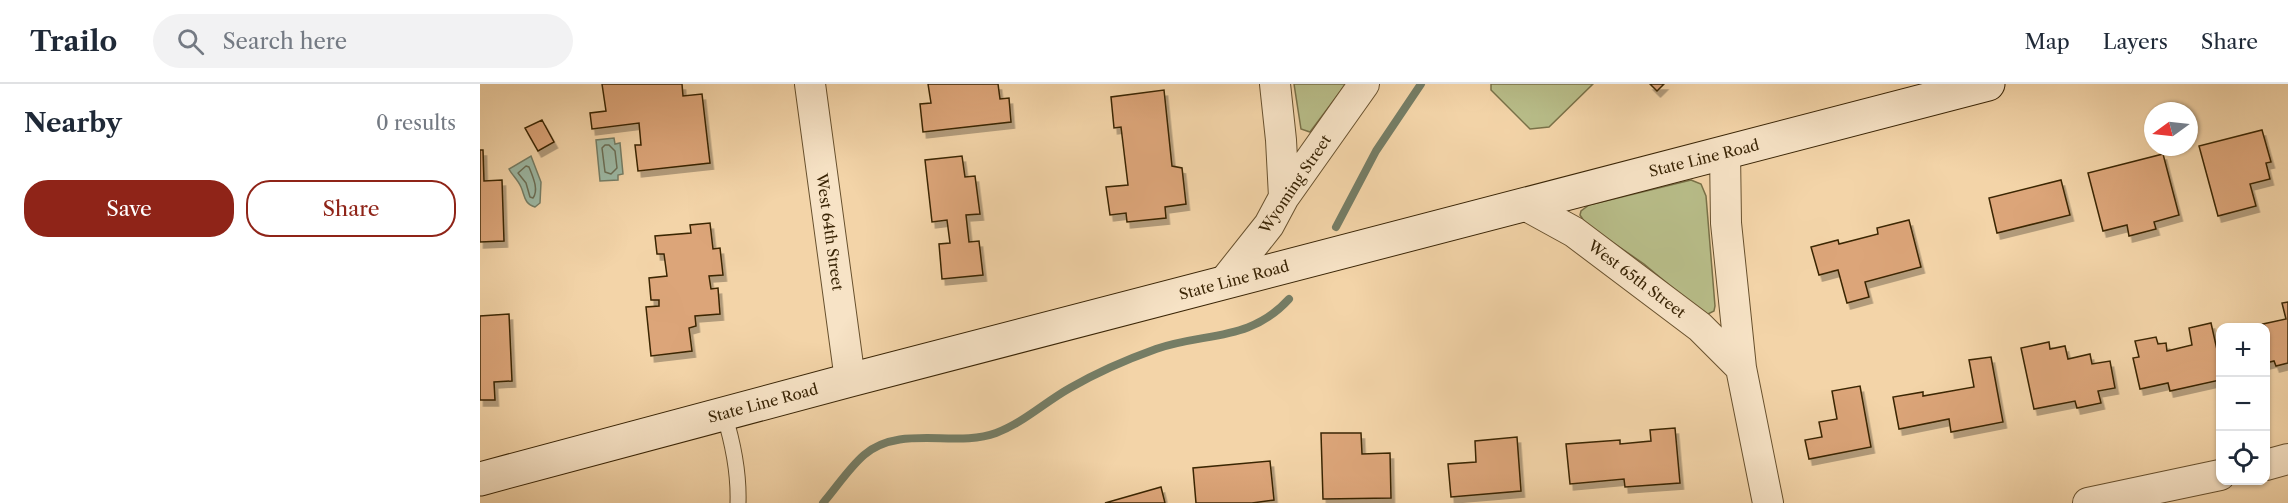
<!DOCTYPE html>
<meta charset="utf-8">
<style>
body{margin:0;font-family:"Libre Caslon Text",serif;background:#f2f2f3;color:#1f2937}
.controls{position:absolute;right:18px;bottom:18px;display:grid;overflow:hidden;border-radius:12px;box-shadow:0 2px 4px #0004}
.controls button{width:54px;height:54px;display:grid;place-items:center;padding:0;border:0;border-bottom:2px solid #e0e1e3;background:#fff;color:#1f2937;font:30px sans-serif}
.compass{position:absolute;left:1664px;top:18px;width:54px;height:54px;border-radius:50%;background:#fff;box-shadow:0 2px 4px #0004;rotate:255deg}
.list{margin:0;padding:0;list-style:none}
h2{display:flex;justify-content:space-between;align-items:center;height:78px;margin:0;padding:0 24px;font-size:26px}
h2 small{font-size:20px;font-weight:400;color:#747a83}
.actions{display:flex;gap:12px;padding:18px 24px}
.actions a{flex:1;padding:14px 0;border:2px solid #8f2418;border-radius:24px;text-align:center;font-size:21px;color:#8f2418}
.actions .main{background:#8f2418;color:#fff}
.icon{flex:none;width:33px;height:33px;fill:none;stroke:currentColor;stroke-width:2;stroke-linecap:round;stroke-linejoin:round}
.map{position:relative;flex:none;width:1808px;height:419px;overflow:hidden}
header{display:flex;align-items:center;gap:36px;box-sizing:border-box;height:84px;padding:0 30px;background:#fff;border-bottom:2px solid #e0e1e3}
header strong{font-size:28px}
nav{display:flex;gap:33px;margin-inline-start:auto;font-size:21px}
.search{width:420px;height:54px;background:#f2f2f3;display:flex;align-items:center;gap:15px;box-sizing:border-box;padding:0 21px;border-radius:33px;color:#747a83;font-size:22px}
main{display:flex}
aside{flex:1;background:#fff}
.map>svg:first-child{display:block}
.green{fill:#b8bd89;stroke:#797148;stroke-width:1.5}
.water{fill:#9cb8a4;stroke:#757d65;stroke-width:1.5}
.lines{fill:none;stroke-linecap:round;stroke-linejoin:round}
.shore{stroke:#6b6e55;stroke-width:1.5}
.stream{stroke:#757d65;stroke-width:8}
.building{fill:#dca579;stroke:#3a2506;stroke-width:1.5;filter:url(#shadow)}
.lane-casing{stroke:#68512e;stroke-width:17}
.street-casing{stroke:#68512e;stroke-width:32}
.secondary-casing{stroke:#3a2506;stroke-width:35}
.lane{stroke:#f7e3c6;stroke-width:15}
.street{stroke:#f7e3c6;stroke-width:30}
.secondary{stroke:#f7e3c6;stroke-width:33}
.labels{text-anchor:middle;dominant-baseline:central;stroke-width:4.5;stroke-linejoin:round;paint-order:stroke}
.street-label{font-size:15px;fill:#3a2506;stroke:#f7e3c6}
</style>
<header>
<strong>Trailo</strong>
<div class="search"><svg class="icon" aria-label="search" viewBox="0 0 24 24"><circle cx="10" cy="10" r="6"/><path d="M15 15l6 6"/></svg>Search here</div>
<nav><a>Map</a><a>Layers</a><a>Share</a></nav>
</header>
<main>
<aside>
<h2>Nearby<small>0 results</small></h2>
<ul class="list">
</ul>
<div class="actions"><a class="main">Save</a><a>Share</a></div>
</aside>
<div class="map">
<svg width="1808" height="419" viewBox="0 0 1808 419">
<defs>
<filter id="shadow"><feDropShadow dx="3.5" dy="6" stdDeviation="0" flood-color="#0004"/></filter>
</defs>
<rect width="100%" height="100%" fill="#f3d4a8"/>
<filter id="stains"><feTurbulence type="fractalNoise" baseFrequency=".00333" numOctaves="4"/><feColorMatrix values="0 0 0 0 .2 0 0 0 0 .09 0 0 0 0 .02 0 0 0 .5 -.17"/></filter>
<radialGradient id="worn" r=".72"><stop offset=".6" stop-color="#630" stop-opacity="0"/><stop offset="1" stop-color="#630" stop-opacity=".3"/></radialGradient>
<path class="green" d="M814,0H866L830,48L821,45Z
M1011,0H1113L1069,43L1050,45L1011,6Z
M1211,96L1221,100L1226,112L1235,222L1234,227L1228,230L1223,229L1164,180L1106,140L1100,131L1101,127L1109,121Z"/>
<path class="water" d="M134,54L135,60L140,59L143,90L138,91V96L120,97L116,56Z
M51,72L61,98L60,119L55,123C44,120 45,112 41,103C38,96 32,91 29,85Z"/>
<g class="lines">
<path class="shore" d="M125,61H129L135,67L137,84L131,90L125,88L122,64Z
M46,82L49,83C53,93 59,106 53,114L50,113L46,99L38,89Z"/>
<path class="stream" d="M856,143L896,67L941,0
M343,419C356,404 369,384 384,371C420,340 475,364 516,349C543,339 565,318 590,304C616,289 648,275 676,265C725,248 770,258 809,215"/>
</g>
<path class="building" d="M122,0H202L203,12L222,10L230,79L158,87L155,61H161L159,39L112,45L110,29L126,27Z
M448,0H518L520,15L529,14L531,38L443,48L440,20L451,19Z
M1170,0H1184L1177,7Z
M684,6L692,82L702,84L706,120L685,123L686,134L647,138L646,129L630,131L626,103L648,101L641,43L634,44L631,13Z
M62,36L74,58L58,67L45,44Z
M1782,46L1791,78L1786,79L1790,95L1770,100L1776,122L1738,132L1719,62Z
M0,66H3L4,97L22,96L24,157L0,158Z
M1683,70L1699,131L1674,138L1676,145L1649,152L1647,141L1623,147L1608,89Z
M482,72L485,93L495,92L500,130L486,131L489,158L499,157L503,191L462,195L459,160L470,159L467,136L452,138L445,76Z
M1581,96L1590,131L1517,149L1509,114Z
M1429,136L1441,183L1385,198L1389,213L1367,219L1358,186L1339,191L1331,163L1358,156L1359,160L1398,150L1397,144Z
M230,139L233,165L240,164L243,191L229,192L231,205L238,204L240,230L215,232L216,242L209,244L212,267L171,272L166,223L179,222V216H171L169,194L187,192L184,170H177L175,152L211,149L210,141Z
M1808,218V279L1796,282L1794,277L1786,279V243L1783,240L1806,235L1802,219Z
M29,230L32,297L14,298L15,316H0V232Z
M1731,239L1740,279V296L1690,307L1688,299L1660,305L1653,274L1659,273L1655,257L1676,253L1678,260L1686,259L1687,267L1712,261L1709,244Z
M1569,258L1570,265L1585,262L1588,275L1610,270L1612,280L1630,277L1635,304L1618,307L1621,319L1597,324L1595,317L1554,325L1541,264Z
M1511,273L1523,338L1471,348L1469,335L1419,345L1413,313L1443,308V312L1494,303L1489,276Z
M1380,302L1391,363L1329,375L1325,356L1342,353L1339,338L1357,335L1352,307Z
M1195,344L1200,399L1145,403L1144,395L1090,400L1086,360L1140,356V360L1171,357L1170,346Z
M841,349H881L882,370L910,369L911,414L843,415Z
M1037,353L1041,407L971,413L968,380L996,378L995,357Z
M790,377L794,416L772,419H716L713,384Z
M681,403L685,419H625Z"/>
<g class="lines">
<g class="lane-casing">
<path id="lane" d="M244,330C253,359 259,388 258,419"/>
</g>
<g class="street-casing">
<path id="street" d="M330,0L370,296
M795,0L801,56L804,113
M1245,68L1246,139L1261,284L1288,419
M1043,120L1094,148L1220,243L1261,284
M743,199L789,141L804,113L884,0
M1786,381L1808,375
M1608,419L1740,391"/>
</g>
<g class="secondary-casing">
<path id="secondary" d="M0,395L370,296L1508,0"/>
</g>
<use href="#lane" class="lane"/>
<use href="#street" class="street"/>
<use href="#secondary" class="secondary"/>
</g>
<g class="labels">
<g class="street-label">
<text transform="translate(1224 74) rotate(-14)">State Line Road</text>
<text transform="translate(815 100) rotate(-56)">Wyoming Street</text>
<text transform="translate(350 148) rotate(82)">West 64th Street</text>
<text transform="translate(1157 195) rotate(37)">West 65th Street</text>
<text transform="translate(754 196) rotate(-15)">State Line Road</text>
<text transform="translate(283 319) rotate(-15)">State Line Road</text>
</g>
</g>
<rect width="100%" height="100%" filter="url(#stains)"/>
<rect width="100%" height="100%" fill="url(#worn)"/>
</svg>
<div class="controls">
<button>+</button>
<button>−</button>
<button><svg class="icon" aria-label="locate" viewBox="0 0 24 24"><circle cx="12" cy="12" r="6"/><path d="M12 2v4M12 18v4M2 12h4M18 12h4"/></svg></button>
</div>
<svg class="compass" viewBox="-18 -18 36 36"><path d="M0-13l5 13h-10z" fill="#e53935"/><path d="M0 13l5-13h-10z" fill="#747a83"/></svg>
</div>
</main>
